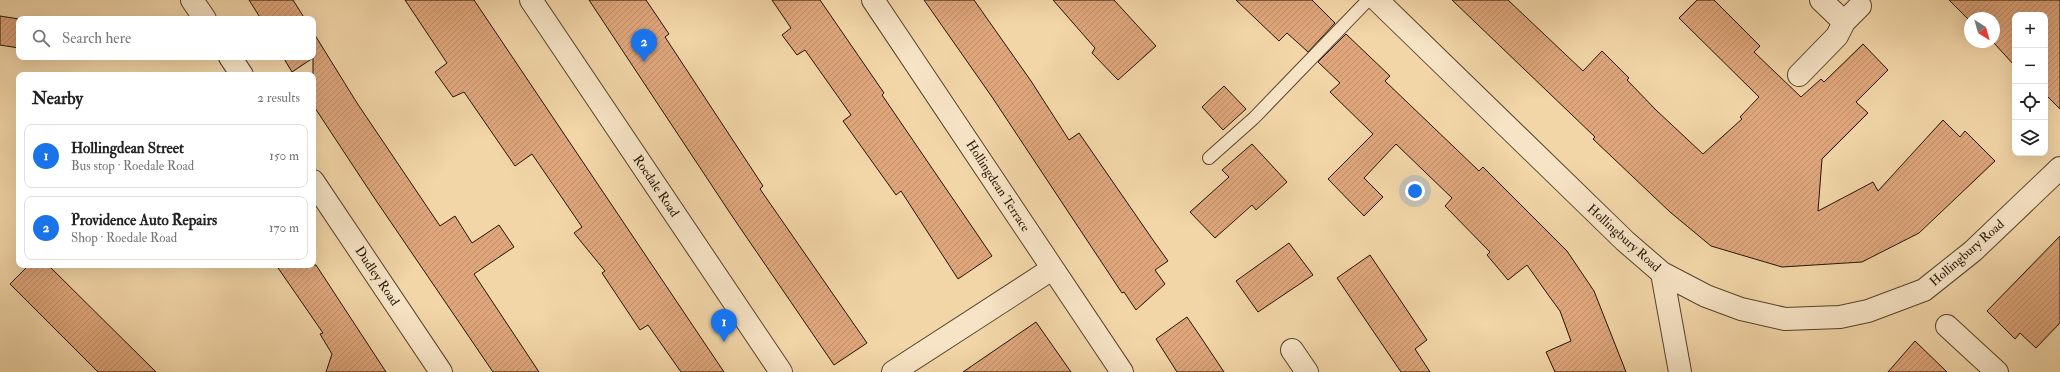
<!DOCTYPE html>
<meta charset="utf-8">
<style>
body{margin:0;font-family:"IM FELL Double Pica",serif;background:#f2f2f2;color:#222}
.controls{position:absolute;right:12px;top:12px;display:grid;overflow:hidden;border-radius:8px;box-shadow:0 4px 16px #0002}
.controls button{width:36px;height:36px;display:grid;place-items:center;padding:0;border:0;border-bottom:1px solid #e0e0e0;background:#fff;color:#222;font:20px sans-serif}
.compass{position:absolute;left:1964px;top:12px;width:36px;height:36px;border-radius:50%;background:#fff;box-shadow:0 4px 16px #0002;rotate:143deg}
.you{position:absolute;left:1415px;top:191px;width:14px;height:14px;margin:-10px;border:3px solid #fff;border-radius:50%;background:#1a73e8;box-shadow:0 0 0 6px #1a73e833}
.badge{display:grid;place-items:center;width:26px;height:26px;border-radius:50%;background:#1a73e8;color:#fff;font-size:13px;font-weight:700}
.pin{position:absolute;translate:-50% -33px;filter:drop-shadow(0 1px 2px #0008)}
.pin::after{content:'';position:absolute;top:21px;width:14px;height:12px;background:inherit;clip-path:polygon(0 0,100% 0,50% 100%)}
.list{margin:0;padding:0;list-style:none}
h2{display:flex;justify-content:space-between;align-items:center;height:52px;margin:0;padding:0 16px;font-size:17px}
h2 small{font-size:13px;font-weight:400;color:#767676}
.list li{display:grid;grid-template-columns:26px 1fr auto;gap:12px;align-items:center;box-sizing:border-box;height:64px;margin:0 8px 8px;padding:0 8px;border:1px solid #e0e0e0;border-radius:8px}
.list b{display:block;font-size:15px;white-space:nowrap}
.list p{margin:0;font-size:13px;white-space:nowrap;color:#767676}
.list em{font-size:13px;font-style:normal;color:#767676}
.icon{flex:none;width:22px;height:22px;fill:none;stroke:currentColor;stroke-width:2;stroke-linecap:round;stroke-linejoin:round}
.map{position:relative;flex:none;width:2060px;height:372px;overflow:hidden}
.search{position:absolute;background:#fff;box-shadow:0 4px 16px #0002;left:16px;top:16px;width:300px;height:44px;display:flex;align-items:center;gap:10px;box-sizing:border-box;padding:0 14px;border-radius:8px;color:#767676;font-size:15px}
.panel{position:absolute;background:#fff;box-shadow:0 4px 16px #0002;left:16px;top:72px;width:300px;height:196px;border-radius:8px}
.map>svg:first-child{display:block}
.building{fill:url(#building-hatch);stroke:#221401}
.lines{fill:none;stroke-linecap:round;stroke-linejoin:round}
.service-casing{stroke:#56442b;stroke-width:14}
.minor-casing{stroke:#56442b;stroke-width:24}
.service{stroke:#f7e4c6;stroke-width:12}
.minor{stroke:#f7e4c6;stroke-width:22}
.labels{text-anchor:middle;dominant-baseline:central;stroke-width:3.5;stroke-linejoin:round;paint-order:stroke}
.street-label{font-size:13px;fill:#221401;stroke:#f7e4c6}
</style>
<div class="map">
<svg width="2060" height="372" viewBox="0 0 2060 372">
<defs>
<pattern id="building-hatch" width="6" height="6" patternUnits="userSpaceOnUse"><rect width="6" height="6" fill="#dfa67c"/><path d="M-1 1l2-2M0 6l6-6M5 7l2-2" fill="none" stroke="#bf8e69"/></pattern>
</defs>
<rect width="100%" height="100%" fill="#f2d6a8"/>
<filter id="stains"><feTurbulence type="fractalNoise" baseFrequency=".005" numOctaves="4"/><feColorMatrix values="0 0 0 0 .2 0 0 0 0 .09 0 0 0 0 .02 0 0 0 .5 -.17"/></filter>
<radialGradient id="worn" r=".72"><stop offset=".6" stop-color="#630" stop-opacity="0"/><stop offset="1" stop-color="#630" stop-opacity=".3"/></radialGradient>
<path class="building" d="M249,0H293L305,19H261Z
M405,0H474L724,372H681L648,325L640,330L602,273L605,271L574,233L582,227L532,154L515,166L464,92L453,97L435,72L447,63Z
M589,0H646L669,34L665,37L763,186L760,189L867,343L834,365L732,216Z
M772,0H820L884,93L882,95L992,256L958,279L901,191L896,195L843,121L851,115L805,50L797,55L782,35L791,28Z
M924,0H974L1031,81L1069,140L1079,133L1153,240L1168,261L1155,270L1165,284L1136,310L1124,292L1122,293L992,97Z
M1053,0H1114L1156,46L1118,80L1092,53L1095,48Z
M1236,0H1312L1335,23L1308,52L1287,33L1279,41Z
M1452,0H1508L1583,71L1602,51L1629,78L1627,80L1656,110L1703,154L1742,119L1740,117L1759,97L1679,18L1697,0H1714L1760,46L1754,52L1801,97L1821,79L1824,82L1863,44L1888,70L1856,102L1868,113L1822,159L1818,211L1873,182L1878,191L1943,120L1960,137L1965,131L1995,161L1919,233L1862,262L1782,267L1711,246L1670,212L1593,139L1595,137Z
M1949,0H2060V109L2045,94V15H2015V66L1993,42L1994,18H1970V21Z
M0,16L19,19V48L0,45Z
M313,32L357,103L440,226L455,216L472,243L499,225L514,247L474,274L539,372H493L373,196L313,105V58L292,72L283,57H313Z
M1346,34L1390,76L1385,81L1479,171L1483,167L1567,251L1594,291L1626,372H1555L1546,352L1571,341L1560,311L1549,296L1527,265L1508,280L1487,255L1490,252L1445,206L1452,198L1396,144L1364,178L1383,197L1364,216L1328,179L1373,134L1330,92L1340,83L1318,62Z
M1224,86L1246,109L1223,130L1202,107Z
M1252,144L1287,182L1256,210L1252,205L1215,238L1190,212L1229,177L1222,170Z
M2060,236V323L2036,348L2020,333L2015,339L1987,311Z
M1289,243L1313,275L1258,312L1236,281Z
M1370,255L1427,340L1415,349L1430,372H1401L1337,278Z
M29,265H48L156,372H98L10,284Z
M276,265H316L386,372H326L332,354L320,334L323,333Z
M1187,317L1200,336L1224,372H1177L1156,339Z
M1036,322L1071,372H963Z
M1915,341L1947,372H1888Z"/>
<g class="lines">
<g class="service-casing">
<path id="service" d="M1209,158L1254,118L1368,0"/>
</g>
<g class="minor-casing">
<path id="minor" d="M192,0L205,19
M531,0L781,372
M873,0L1122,372
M1377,0L1625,241L1662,273L1706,296L1741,309L1785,319L1840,317L1868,311L1924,290L1973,251L2060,168
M1821,0L1844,22
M230,57L242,75
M1799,75L1837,36L1844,22L1860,6
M313,181L441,372
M1662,273L1680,372
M1947,326L1997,372
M1292,350L1307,372
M893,372L1052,269"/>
</g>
<use href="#service" class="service"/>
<use href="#minor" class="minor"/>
</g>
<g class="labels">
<g class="street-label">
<text transform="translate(656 186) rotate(56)">Roedale Road</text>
<text transform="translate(998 186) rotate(57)">Hollingdean Terrace</text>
<text transform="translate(1624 238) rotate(42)">Hollingbury Road</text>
<text transform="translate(1967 253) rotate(-41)">Hollingbury Road</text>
<text transform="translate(377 276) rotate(56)">Dudley Road</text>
</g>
</g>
<rect width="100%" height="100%" filter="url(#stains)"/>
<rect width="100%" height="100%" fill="url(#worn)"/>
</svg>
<div class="controls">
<button>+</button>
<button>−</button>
<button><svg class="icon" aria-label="locate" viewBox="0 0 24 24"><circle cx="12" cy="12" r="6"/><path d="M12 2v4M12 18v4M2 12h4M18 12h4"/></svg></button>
<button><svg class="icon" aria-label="layers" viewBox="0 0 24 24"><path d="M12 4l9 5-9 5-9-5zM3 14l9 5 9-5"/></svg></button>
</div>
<svg class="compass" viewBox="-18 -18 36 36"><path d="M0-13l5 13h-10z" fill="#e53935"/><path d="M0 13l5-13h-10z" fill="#767676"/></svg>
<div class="you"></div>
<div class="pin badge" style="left:724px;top:342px">1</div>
<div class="pin badge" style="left:644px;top:62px">2</div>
<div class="search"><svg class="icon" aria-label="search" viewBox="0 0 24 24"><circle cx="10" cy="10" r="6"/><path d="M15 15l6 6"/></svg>Search here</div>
<section class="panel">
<h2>Nearby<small>2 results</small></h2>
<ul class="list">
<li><span class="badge">1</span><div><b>Hollingdean Street</b><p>Bus stop · Roedale Road</p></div><em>150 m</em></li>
<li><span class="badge">2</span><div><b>Providence Auto Repairs</b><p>Shop · Roedale Road</p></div><em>170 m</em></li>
</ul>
</section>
</div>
